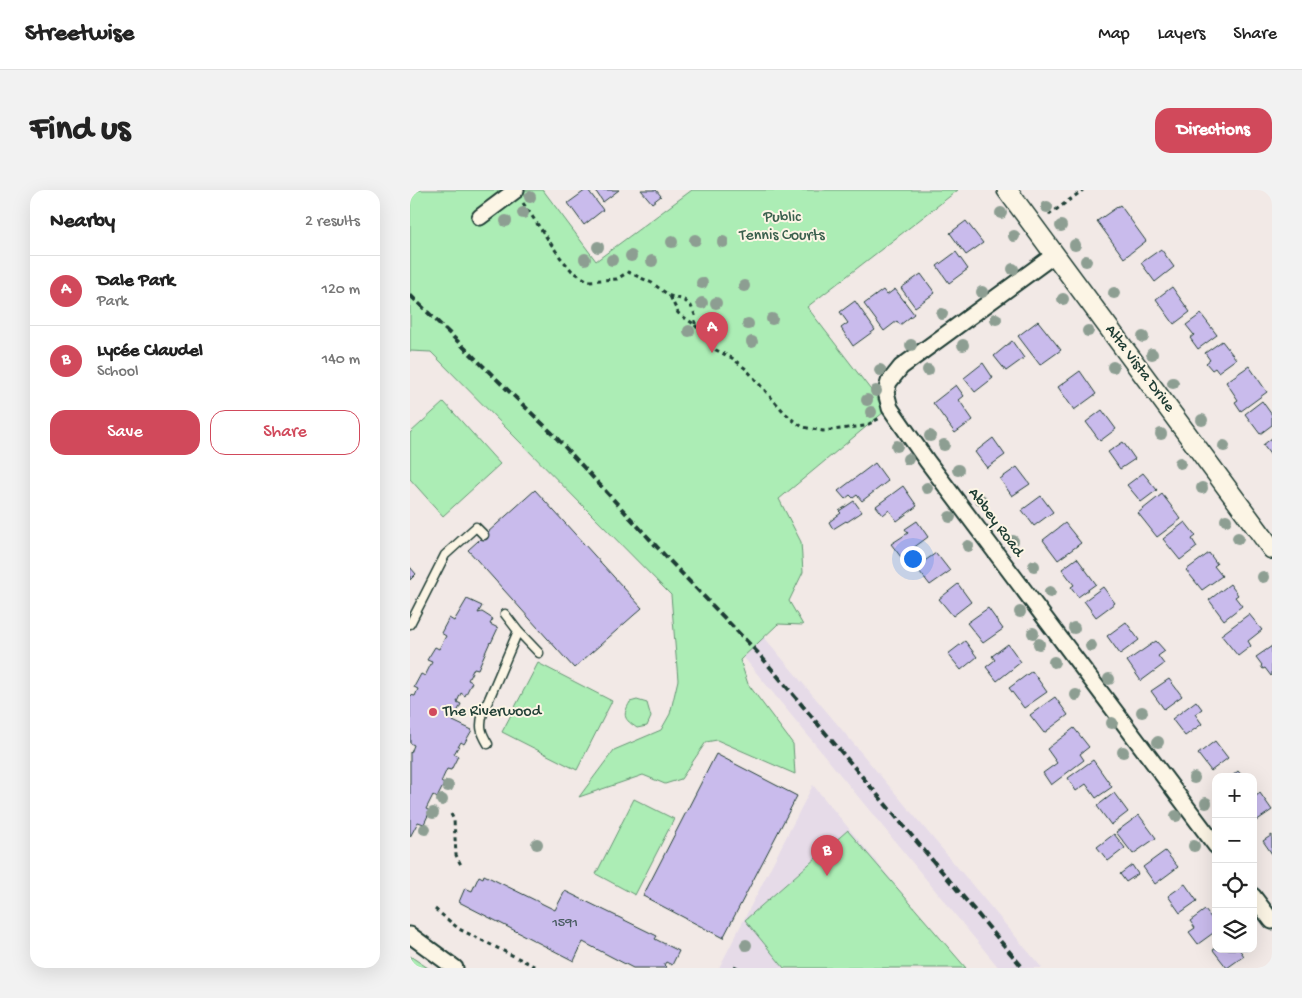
<!DOCTYPE html>
<meta charset="utf-8">
<style>
body{margin:0;font-family:"Gochi Hand",sans-serif;background:#f2f2f2;color:#222}
.controls{position:absolute;right:15px;bottom:15px;display:grid;overflow:hidden;border-radius:10px;box-shadow:0 5px 20px #0002}
.controls button{width:45px;height:45px;display:grid;place-items:center;padding:0;border:0;border-bottom:1px solid #e0e0e0;background:#fff;color:#222;font:25px sans-serif}
.you{position:absolute;left:502px;top:368px;width:18px;height:18px;margin:-12px;border:4px solid #fff;border-radius:50%;background:#1a73e8;box-shadow:0 0 0 8px #1a73e833}
.badge{display:grid;place-items:center;width:32px;height:32px;border-radius:50%;background:#d1495b;color:#fff;font-size:16px;font-weight:700}
.pin{position:absolute;translate:-50% -41px;filter:drop-shadow(0 1px 2px #0008)}
.pin::after{content:'';position:absolute;top:26px;width:18px;height:15px;background:inherit;clip-path:polygon(0 0,100% 0,50% 100%)}
.list{margin:0;padding:0;list-style:none}
h2{display:flex;justify-content:space-between;align-items:center;height:65px;margin:0;padding:0 20px;font-size:21px}
h2 small{font-size:16px;font-weight:400;color:#767676}
.list li{display:grid;grid-template-columns:32px 1fr auto;gap:15px;align-items:center;box-sizing:border-box;height:70px;padding:0 20px;border-top:1px solid #e0e0e0}
.list b{display:block;font-size:19px;white-space:nowrap}
.list p{margin:0;font-size:16px;white-space:nowrap;color:#767676}
.list em{font-size:16px;font-style:normal;color:#767676}
.actions{display:flex;gap:10px;padding:15px 20px}
.actions a{flex:1;padding:11px 0;border:1px solid #d1495b;border-radius:15px;text-align:center;font-size:18px;color:#d1495b}
.actions .main{background:#d1495b;color:#fff}
.icon{flex:none;width:28px;height:28px;fill:none;stroke:currentColor;stroke-width:2;stroke-linecap:round;stroke-linejoin:round}
.map{position:relative;flex:none;width:862px;height:778px;overflow:hidden;border-radius:15px}
header{display:flex;align-items:center;gap:30px;box-sizing:border-box;height:70px;padding:0 25px;background:#fff;border-bottom:1px solid #e0e0e0}
header strong{font-size:24px}
nav{display:flex;gap:28px;margin-inline-start:auto;font-size:18px}
.intro{display:flex;align-items:center;justify-content:space-between;box-sizing:border-box;height:120px;padding:0 30px}
h1{margin:0;font-size:35px}
.button{padding:12px 22px;border-radius:15px;background:#d1495b;color:#fff;font-size:18px;font-weight:700}
main{display:flex;gap:30px;padding:0 30px}
aside{flex:1;background:#fff;border-radius:15px;box-shadow:0 5px 20px #0002}
.map>svg:first-child{display:block}
.built{fill:#e6dbe8}
.green{fill:#acedb5;stroke:#669574}
.building{fill:#c9bbec;stroke:#1f3d34}
.lines{fill:none;stroke-linecap:round;stroke-linejoin:round}
.service-casing{stroke:#1f3d34;stroke-width:11}
.minor-casing{stroke:#1f3d34;stroke-width:19}
.tertiary-casing{stroke:#1f3d34;stroke-width:22}
.path{stroke:#1f3d34;stroke-width:3;stroke-dasharray:4 4;stroke-linecap:butt}
.service{stroke:#fcf5e5;stroke-width:8}
.minor{stroke:#fcf5e5;stroke-width:15}
.tertiary{stroke:#fcf5e5;stroke-width:19}
.rail{stroke:#1f3d34;stroke-width:4;stroke-dasharray:8 4;stroke-linecap:butt}
.tree{fill:#8d9e92}
.poi-dot{fill:#d1495b;stroke:#fcf5e5;stroke-width:2}
.labels{text-anchor:middle;dominant-baseline:central;stroke-width:4;stroke-linejoin:round;paint-order:stroke}
.number-label{font-size:14px;fill:#4a5c62}
.park-label{font-size:16px;fill:#3b604e;stroke:#fcf5e5}
.street-label{font-size:16px;fill:#1f3d34;stroke:#fcf5e5}
.poi-label{font-size:16px;fill:#1f3d34;stroke:#fcf5e5;text-anchor:start}
</style>
<header>
<strong>Streetwise</strong>
<nav><a>Map</a><a>Layers</a><a>Share</a></nav>
</header>
<div class="intro"><h1>Find us</h1><a class="button">Directions</a></div>
<main>
<aside>
<h2>Nearby<small>2 results</small></h2>
<ul class="list">
<li><span class="badge">A</span><div><b>Dale Park</b><p>Park</p></div><em>120 m</em></li>
<li><span class="badge">B</span><div><b>Lycée Claudel</b><p>School</p></div><em>140 m</em></li>
</ul>
<div class="actions"><a class="main">Save</a><a>Share</a></div>
</aside>
<div class="map">
<svg width="862" height="778" viewBox="0 0 862 778">
<rect width="100%" height="100%" fill="#f2e9e6"/>
<filter id="ink" filterUnits="userSpaceOnUse"><feTurbulence type="fractalNoise" baseFrequency=".02" numOctaves="2"/><feDisplacementMap in="SourceGraphic" scale="10" xChannelSelector="R" yChannelSelector="G"/><feConvolveMatrix kernelMatrix="1 2 1 2 8 2 1 2 1" color-interpolation-filters="sRGB"/></filter>
<g filter="url(#ink)">
<path class="built" d="M0,88L338,428L632,778H589L317,447Z
M403,595L554,778H309Z"/>
<path class="green" d="M0,0H133L186,71L282,0H548L397,117L467,208L474,222L369,309L391,352L393,382L379,411L393,435L368,434L330,470L338,494L383,554L385,584L307,550L296,552L271,589L255,594L233,585L169,607L204,560L251,540L260,524L268,490L261,405L21,162L0,161Z
M34,212L90,274L33,326L0,289V243Z
M128,473L202,511L167,580L92,542Z
M227,510L237,513L241,527L237,536L227,538C214,529 212,526 220,512Z
M224,609L264,629L225,705L186,684Z
M438,640V641L556,778H374L335,730Z
M0,766L18,778H0Z"/>
<path class="building" d="M176,0H178L193,20L174,35L158,13Z
M185,0H209L193,12Z
M231,0H246L251,6L242,13Z
M710,15L736,51L714,68L687,31Z
M556,31L573,53L556,65L540,43Z
M751,59L764,77L745,92L731,73Z
M546,62L558,79L539,93L527,76Z
M511,84L525,103L505,117L491,98Z
M762,97L780,122L764,134L746,109Z
M485,99L504,124L490,135L487,131L474,141L454,114L473,100L477,105Z
M445,111L465,140L443,156L431,138L438,133L430,122Z
M791,124L807,145L788,159L780,148L784,145L776,135Z
M628,131L651,160L630,175L608,146Z
M602,151L614,168L596,181L584,166Z
M812,151L826,169L808,182L805,178L802,180L796,173L800,170L795,163Z
M573,173L583,188L565,202L554,188Z
M839,176L857,202L831,221L825,212L828,210L816,192Z
M670,181L686,204L664,220L648,197Z
M546,195L554,206L549,210L563,230L545,243L523,213Z
M852,211L862,225V235L850,244L835,224Z
M692,220L706,239L690,251L676,232Z
M583,248L595,265L577,278L565,262Z
M862,248V267L853,255Z
M713,252L725,269L710,279L698,262Z
M465,273L478,291L452,311L447,305L443,308L440,305L435,309L428,301Z
M607,277L620,294L602,306L590,289Z
M733,283L747,300L731,312L717,295Z
M493,296L507,316L487,331L479,320L473,325L466,316Z
M125,300L232,418L164,478L58,360Z
M752,304L771,329L747,347L728,323Z
M631,306L643,322L624,336L612,320Z
M444,311L452,322L437,332L436,331L423,339L419,332L431,323L429,321Z
M507,331L518,347L491,367L481,354L498,343L495,339Z
M775,332L786,346L782,349L787,357L770,370L753,349Z
M655,333L671,353L648,370L633,350Z
M526,363L540,381L520,395L506,377Z
M799,363L807,374L804,376L812,386L792,400L776,380Z
M667,368L686,394L668,407L661,397L664,395L652,379Z
M0,377L6,384L0,390Z
M548,394L561,412L543,426L529,409Z
M820,394L828,405L825,407L832,416L814,430L799,410Z
M693,397L705,413L686,427L674,411Z
M57,409L72,416L68,423L72,422L83,429L80,434L88,438L81,453L80,452L68,479L64,478L58,490L62,492L55,506L51,503L47,512L51,514L43,531L62,540L54,554L51,552L44,564L48,566L41,580L37,579L31,592L34,594L27,608L23,605L16,619L20,621L14,634L8,632L0,647V562L1,563L4,555L0,553V505L5,506L8,499L4,497L11,484L15,486L22,472L17,470L25,457L29,459L36,446L31,443L39,428L44,431Z
M578,418L593,439L573,453L557,433Z
M839,424L852,440L838,451L841,456L828,466L811,445Z
M716,432L729,450L710,464L697,446Z
M555,451L567,467L551,480L538,464Z
M746,451L755,461L748,466L754,474L731,491L717,471Z
M598,454L611,472L587,491L576,477L585,470L582,466Z
M862,456V485L861,486L855,478L853,479L851,476L852,475L846,467Z
M622,481L637,502L614,518L599,498Z
M759,489L772,506L754,519L741,501Z
M645,507L658,525L634,543L620,525Z
M786,511L792,519L785,524L792,534L775,546L762,529Z
M664,538L679,557L670,564L674,570L641,595L633,583L647,573L637,559Z
M805,551L818,568L801,581L788,564Z
M306,564L387,606L313,748L233,706Z
M683,570L702,597L686,608L676,594L666,601L658,588Z
M828,581L833,587H821Z
M704,603L718,622L701,635L687,616Z
M850,603L862,620L843,633V608Z
M729,625L746,648L723,664L706,642Z
M704,644L715,658L698,671L687,657Z
M862,645V664L853,651Z
M755,661L768,677L745,694L733,677Z
M722,675L728,684L716,692L710,684Z
M74,685L145,720L155,701L247,746L245,749L269,761L262,775L256,772L254,775L256,777V778H223L173,752L164,771L49,712L55,698L62,701L69,686L73,688Z
M775,694L787,711L770,723L758,706Z
M795,720L806,734V741L788,754L779,742L785,738L780,731Z
M806,758V759H829L834,766L817,778L803,760Z"/>
<g class="lines">
<g class="service-casing">
<path id="service" d="M0,434L35,365L66,337L74,345
M108,441L129,463
M78,554C71,542 69,537 73,523L108,441L95,424"/>
</g>
<g class="minor-casing">
<path id="minor" d="M70,27L106,0
M644,65L491,177L479,192L476,202L480,218L517,271L806,656
M843,706L862,731
M0,745L45,778"/>
</g>
<g class="tertiary-casing">
<path id="tertiary" d="M597,0L862,359"/>
</g>
<path class="path" d="M113,13L150,67L162,81L178,91L207,89L218,82L242,93L260,106L274,110L281,116L285,125V135L268,123L260,106
M639,25L673,0
M285,135L306,160L322,168L336,179L374,222L385,232L393,237L413,241L455,236L470,228
M41,624L44,630L46,665L51,675
M25,719L49,739L128,778
M324,776L328,778"/>
<use href="#service" class="service"/>
<use href="#minor" class="minor"/>
<use href="#tertiary" class="tertiary"/>
<path class="rail" d="M0,105L142,243L259,370L349,464L613,778"/>
</g>
<g class="tree">
<circle cx="120" cy="7" r="6"/>
<circle cx="637" cy="17" r="6"/>
<circle cx="113" cy="23" r="6"/>
<circle cx="591" cy="23" r="6"/>
<circle cx="96" cy="31" r="6"/>
<circle cx="651" cy="36" r="6"/>
<circle cx="604" cy="46" r="6"/>
<circle cx="285" cy="50" r="6"/>
<circle cx="262" cy="52" r="6"/>
<circle cx="313" cy="52" r="6"/>
<circle cx="665" cy="55" r="6"/>
<circle cx="188" cy="57" r="6"/>
<circle cx="221" cy="66" r="6"/>
<circle cx="175" cy="69" r="6"/>
<circle cx="202" cy="70" r="6"/>
<circle cx="242" cy="71" r="6"/>
<circle cx="676" cy="71" r="6"/>
<circle cx="603" cy="79" r="6"/>
<circle cx="292" cy="93" r="6"/>
<circle cx="334" cy="96" r="6"/>
<circle cx="572" cy="102" r="6"/>
<circle cx="704" cy="103" r="6"/>
<circle cx="653" cy="109" r="6"/>
<circle cx="292" cy="113" r="6"/>
<circle cx="306" cy="113" r="6"/>
<circle cx="532" cy="124" r="6"/>
<circle cx="362" cy="129" r="6"/>
<circle cx="586" cy="129" r="6"/>
<circle cx="338" cy="134" r="6"/>
<circle cx="279" cy="141" r="6"/>
<circle cx="678" cy="141" r="6"/>
<circle cx="733" cy="147" r="6"/>
<circle cx="342" cy="152" r="6"/>
<circle cx="501" cy="155" r="6"/>
<circle cx="553" cy="155" r="6"/>
<circle cx="742" cy="164" r="6"/>
<circle cx="703" cy="177" r="6"/>
<circle cx="470" cy="180" r="6"/>
<circle cx="518" cy="180" r="6"/>
<circle cx="763" cy="193" r="6"/>
<circle cx="466" cy="201" r="6"/>
<circle cx="457" cy="210" r="6"/>
<circle cx="461" cy="222" r="6"/>
<circle cx="792" cy="230" r="6"/>
<circle cx="751" cy="244" r="6"/>
<circle cx="520" cy="246" r="6"/>
<circle cx="534" cy="255" r="6"/>
<circle cx="487" cy="256" r="6"/>
<circle cx="814" cy="256" r="6"/>
<circle cx="498" cy="269" r="6"/>
<circle cx="770" cy="273" r="6"/>
<circle cx="548" cy="280" r="6"/>
<circle cx="517" cy="298" r="6"/>
<circle cx="792" cy="298" r="6"/>
<circle cx="571" cy="310" r="6"/>
<circle cx="540" cy="327" r="6"/>
<circle cx="816" cy="330" r="6"/>
<circle cx="828" cy="348" r="6"/>
<circle cx="603" cy="351" r="6"/>
<circle cx="558" cy="356" r="6"/>
<circle cx="624" cy="376" r="6"/>
<circle cx="853" cy="387" r="6"/>
<circle cx="640" cy="402" r="6"/>
<circle cx="610" cy="422" r="6"/>
<circle cx="664" cy="438" r="6"/>
<circle cx="623" cy="443" r="6"/>
<circle cx="629" cy="454" r="6"/>
<circle cx="681" cy="456" r="6"/>
<circle cx="644" cy="472" r="6"/>
<circle cx="699" cy="489" r="6"/>
<circle cx="666" cy="505" r="6"/>
<circle cx="732" cy="522" r="6"/>
<circle cx="702" cy="533" r="6"/>
<circle cx="748" cy="552" r="6"/>
<circle cx="713" cy="562" r="6"/>
<circle cx="784" cy="588" r="6"/>
<circle cx="38" cy="596" r="6"/>
<circle cx="32" cy="610" r="6"/>
<circle cx="796" cy="613" r="6"/>
<circle cx="23" cy="623" r="6"/>
<circle cx="766" cy="626" r="6"/>
<circle cx="15" cy="639" r="6"/>
<circle cx="127" cy="654" r="6"/>
<circle cx="784" cy="656" r="6"/>
<circle cx="336" cy="755" r="6"/>
</g>
</g>
<circle class="poi-dot" cx="23" cy="522" r="5"/>
<g class="labels">
<g class="number-label">
<text x="155" y="733">1591</text>
</g>
<g class="park-label">
<text x="372" y="28">Public<tspan x="372" dy="18">Tennis Courts</tspan></text>
</g>
<g class="street-label">
<text transform="translate(729 179) rotate(53)">Alta Vista Drive</text>
<text transform="translate(585 333) rotate(53)">Abbey Road</text>
</g>
<g class="poi-label">
<text x="33" y="522">The Riverwood</text>
</g>
</g>
</svg>
<div class="controls">
<button>+</button>
<button>−</button>
<button><svg class="icon" aria-label="locate" viewBox="0 0 24 24"><circle cx="12" cy="12" r="6"/><path d="M12 2v4M12 18v4M2 12h4M18 12h4"/></svg></button>
<button><svg class="icon" aria-label="layers" viewBox="0 0 24 24"><path d="M12 4l9 5-9 5-9-5zM3 14l9 5 9-5"/></svg></button>
</div>
<div class="you"></div>
<div class="pin badge" style="left:302px;top:163px">A</div>
<div class="pin badge" style="left:417px;top:686px">B</div>
</div>
</main>
